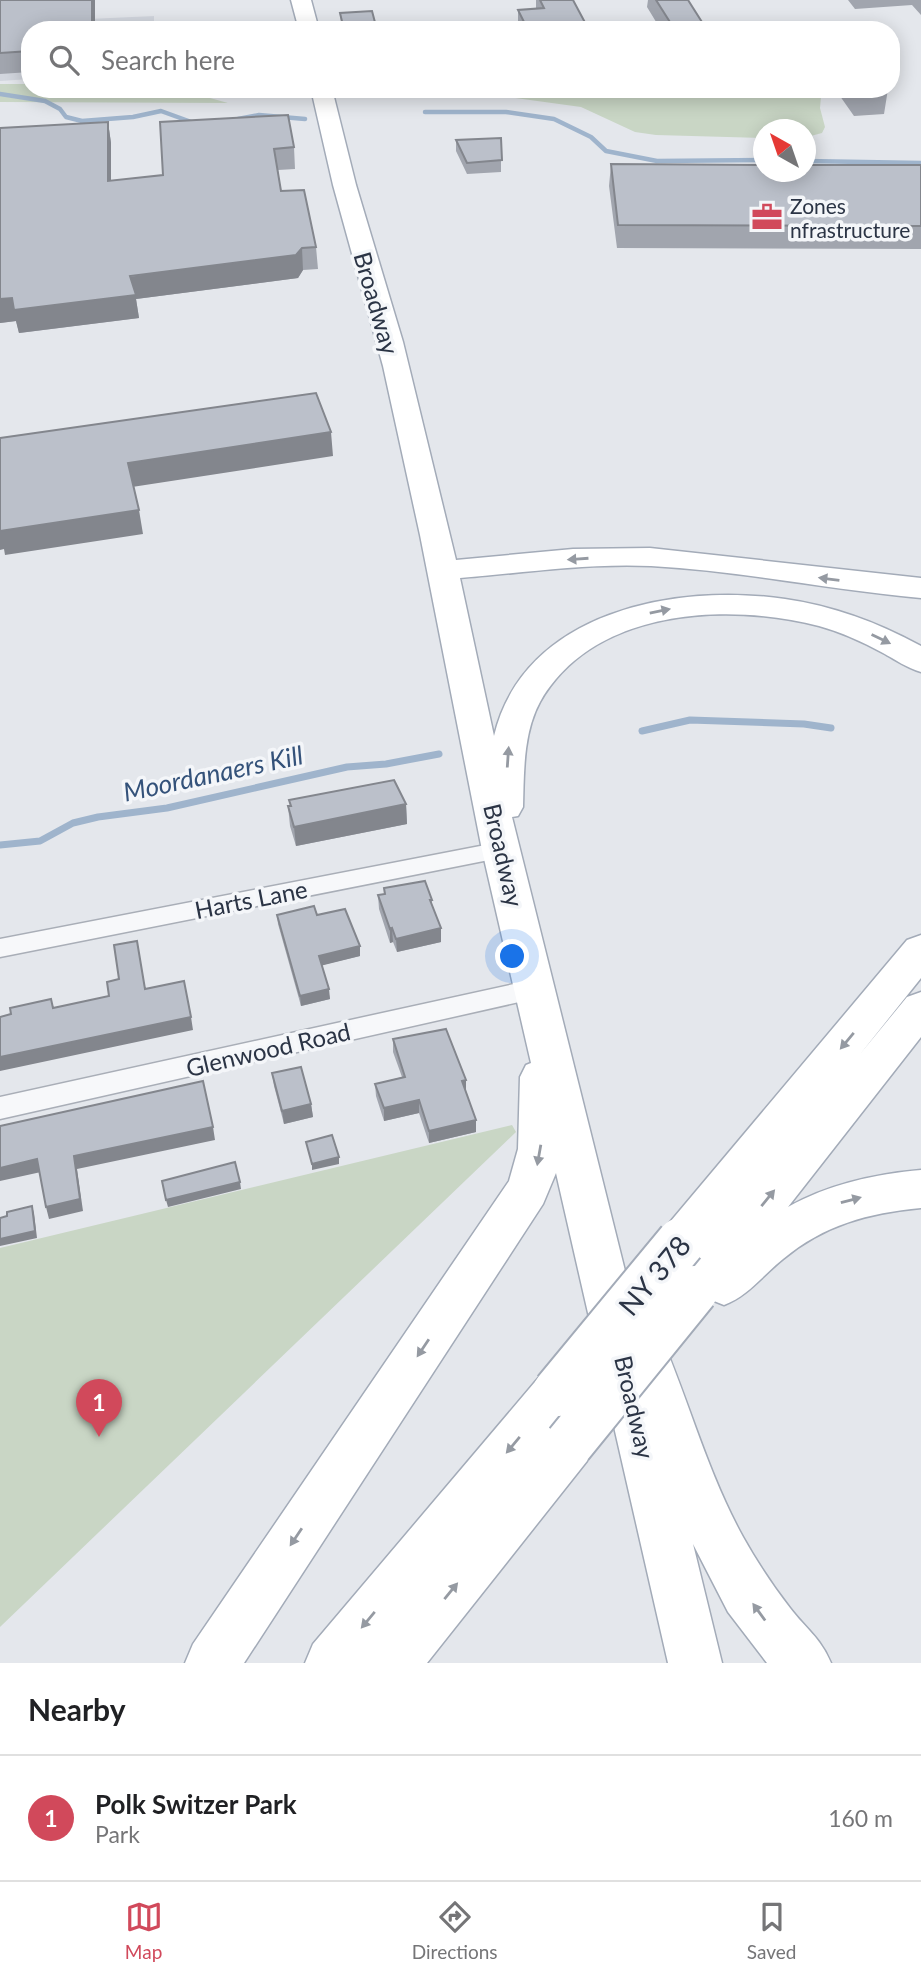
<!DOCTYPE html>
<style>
body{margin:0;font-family:Lato,sans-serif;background:#f6f6f6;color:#202124}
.compass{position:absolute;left:753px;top:119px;width:63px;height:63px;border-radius:50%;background:#fff;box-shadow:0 4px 18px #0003;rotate:320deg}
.you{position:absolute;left:513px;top:957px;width:24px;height:24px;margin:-18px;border:5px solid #fff;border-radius:50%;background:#1a73e8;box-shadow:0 0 0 10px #1a73e833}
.badge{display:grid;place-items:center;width:46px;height:46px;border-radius:50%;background:#d1495b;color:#fff;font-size:23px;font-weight:700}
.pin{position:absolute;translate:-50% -58px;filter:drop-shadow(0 2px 4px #0008)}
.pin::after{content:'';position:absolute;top:37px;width:24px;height:21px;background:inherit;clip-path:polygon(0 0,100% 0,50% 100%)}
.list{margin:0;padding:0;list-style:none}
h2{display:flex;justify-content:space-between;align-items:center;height:91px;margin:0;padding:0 28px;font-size:30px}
h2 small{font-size:23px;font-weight:400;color:#757577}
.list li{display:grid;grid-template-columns:46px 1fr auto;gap:21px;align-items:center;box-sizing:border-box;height:126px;padding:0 28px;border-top:2px solid #e0e0e0}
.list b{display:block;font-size:26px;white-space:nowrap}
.list p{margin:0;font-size:23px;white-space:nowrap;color:#757577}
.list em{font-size:23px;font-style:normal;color:#757577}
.icon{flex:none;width:38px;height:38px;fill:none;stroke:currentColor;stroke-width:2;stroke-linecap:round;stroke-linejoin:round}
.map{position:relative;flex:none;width:921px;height:1663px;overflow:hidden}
.search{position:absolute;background:#fff;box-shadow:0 4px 18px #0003;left:21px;right:21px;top:21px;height:77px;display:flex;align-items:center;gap:18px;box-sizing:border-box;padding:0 24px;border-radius:28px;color:#757577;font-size:26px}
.sheet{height:217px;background:#fff}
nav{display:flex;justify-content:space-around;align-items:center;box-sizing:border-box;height:98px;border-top:2px solid #e0e0e0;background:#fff;font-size:19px;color:#757577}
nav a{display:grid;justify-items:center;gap:4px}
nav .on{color:#d1495b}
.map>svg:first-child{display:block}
.built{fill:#d2d6de}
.green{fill:#c9d6c5}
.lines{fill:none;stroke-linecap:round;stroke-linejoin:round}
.stream-far1{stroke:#9fb4cc;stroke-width:4.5}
.stream{stroke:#9fb4cc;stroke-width:7}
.street-casing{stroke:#a9aeb7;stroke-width:3}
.primary-casing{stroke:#a3abb8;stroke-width:3}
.street{fill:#f7f8fa;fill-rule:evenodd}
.primary{fill:#fff;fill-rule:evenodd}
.primary-bridge-casing{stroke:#a3abb8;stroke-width:52;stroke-linecap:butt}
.primary-bridge{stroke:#fff;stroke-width:48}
.wall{fill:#a1a5ae}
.shaded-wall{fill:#83868d}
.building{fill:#bbc0ca;stroke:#83868d;stroke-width:2}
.oneway{fill:#959aa2}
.labels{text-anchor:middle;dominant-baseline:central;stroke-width:7;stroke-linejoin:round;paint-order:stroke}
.far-poi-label{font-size:21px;fill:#2b3445;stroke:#f4f6f9;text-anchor:start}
.street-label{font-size:24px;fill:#2b3445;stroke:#f4f6f9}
.water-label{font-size:26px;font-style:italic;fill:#34527a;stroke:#f4f6f9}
.near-street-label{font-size:28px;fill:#2b3445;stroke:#f4f6f9}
</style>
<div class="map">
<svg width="921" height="1663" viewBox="0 0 921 1663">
<rect width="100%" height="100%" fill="#e4e7ec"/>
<path class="built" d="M154,16V30H30V79L0,81V23Z"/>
<path class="green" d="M0,84H30V89H199L210,98L228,103L0,102Z
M517,89H816L821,97L820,108L825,127L822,133L807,137L806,130H764L763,138L656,135L635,132L581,107L479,93Z
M512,1125L516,1132L0,1627V1248Z"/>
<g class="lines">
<path class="stream-far1" d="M0,94L45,101L60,109L66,117L82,121L133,117L161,111L194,123
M425,112H506L554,119L591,137L606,151L657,161L764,160
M238,119L259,115L305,119
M806,161L921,163"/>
<path class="stream" d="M642,731L690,720L804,724L831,728
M0,845L40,841L73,823L98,817L167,808L347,767L386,764L439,754"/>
<g class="street-casing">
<path id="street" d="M501,842L509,844L512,850L509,856L0,957V939Z
M537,979L546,982L549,989L546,996L0,1119V1097Z"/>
</g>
<g class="primary-casing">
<path id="primary" d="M291,0H311L319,30H299Z
M311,89H332L356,185L403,342L456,560L573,549L650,548L921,578V598C831,590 742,571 651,566C587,563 523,573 460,578L494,736C524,611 676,583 785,599C834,606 879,623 921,646V672C907,668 896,660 883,653C863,642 841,632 819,626C726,602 593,609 540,702C523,733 524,773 523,807L518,816L512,817L637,1319L656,1325C687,1394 706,1470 743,1537C757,1562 773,1586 790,1608C806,1629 820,1637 831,1663H767L728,1612L693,1544L722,1663H668L556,1173L543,1204L244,1663H185L193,1644L509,1181L518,1149L520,1077L526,1065L531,1063L482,850L420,535L383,366L333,185Z
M921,935V978L861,1053L907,997L921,992V1037L788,1207C829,1184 875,1174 921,1170V1208C868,1213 824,1225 783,1259C763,1275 748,1296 724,1305L714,1301L694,1311L678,1305L671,1290L678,1275L692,1258L681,1262L665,1256L658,1242L665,1228L907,940Z
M557,1369L574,1376L581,1392L574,1408L562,1423L569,1420L587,1427L594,1444L587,1461L427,1663H305L313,1644L540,1376Z"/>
</g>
<use href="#street" class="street"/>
<use href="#primary" class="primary"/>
<g class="primary-bridge-casing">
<path id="primary-bridge" d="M557,1392L681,1242
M569,1444L694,1290"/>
</g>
<use href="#primary-bridge" class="primary-bridge"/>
</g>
<path class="wall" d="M0,0H95V30H30V72L0,74Z
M536,0H573L589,30H518V10L536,9Z
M648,0H688L707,30H661L647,7Z
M848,0H921V15L912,5L855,9Z
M340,13L377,30H342Z
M243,89H266V95L244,96Z
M835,89H888L884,114L854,116Z
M108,122L111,143V181L163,175L160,122L294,147L295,169L278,170L281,191L316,247L318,269L303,270L298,278L136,299L139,318L19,333L16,321L0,323V128Z
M501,138V172L467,174L456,151V140Z
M611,164L921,165V249L617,248L609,186Z
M289,800L406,804L407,824L296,846L290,826L288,806H290Z
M384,888L432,900V906L441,928V942L397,952L393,942L390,943L379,909L378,895L384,894Z
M277,915H317L360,946V956L322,965L330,999L301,1006L278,924Z
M393,1039L466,1093L476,1132L429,1143L419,1113L384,1121L376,1096L375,1084L402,1077L393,1052Z
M272,1073L311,1104L313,1117L284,1124L274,1086Z"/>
<path class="shaded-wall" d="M92,0H95V30H92Z
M108,122L111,143V203L108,181Z
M302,248L303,270L298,278L136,299L139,318L19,333L16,321L0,323V299Z
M331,432L333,456L132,487L128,463Z
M139,510L143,534L5,555L4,549L0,550V529Z
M406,804L407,824L296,846L294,827Z
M392,928L393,942L390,943V929Z
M441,928V942L397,952L396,939Z
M360,946V956L320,966L319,956Z
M329,989L330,999L301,1006L300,996Z
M191,1017L193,1030L0,1071V1057Z
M466,1080V1093L462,1081Z
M419,1100V1113L384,1121V1108Z
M311,1104L313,1117L284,1124L282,1111Z
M476,1120V1132L429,1143V1131Z
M213,1127L215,1140L77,1169L83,1211L49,1219L46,1207L74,1156Z
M339,1157V1164L312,1170V1164Z
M37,1159L41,1172L0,1181V1168Z
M240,1182L241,1189L168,1207L166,1200Z
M32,1206L34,1213L37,1238L0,1246V1239Z"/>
<path class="building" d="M0,0H92V26H80V30H30V51L0,53Z
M540,0H573L589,30H528L518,10L544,8Z
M656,0H688L707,30H675Z
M372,11L377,30H344L340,13Z
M288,115L294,147L274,149L281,191L304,190L316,247L302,248L296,255L130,276L136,295L14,310L12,298L0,299V128L108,122V181L163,175L160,122Z
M501,138L502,160L467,163L456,140Z
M806,159L809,160L810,165H921V226L618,225L611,164L764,165V172H806Z
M316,393L331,432L128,463L139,510L0,531V438Z
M394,780L406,804L294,827L288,806H291L289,800Z
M425,881L432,900H430L441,928L396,939L392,928L390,929L378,895L385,894L384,888Z
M314,906L317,915L345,909L360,946L319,956L329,989L300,996L277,915Z
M137,941L145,989L184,981L191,1017L0,1057V1017L11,1014L10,1008L51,999L53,1008L109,996L107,982L119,979L114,945Z
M446,1029L466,1080L462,1081L476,1120L429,1131L419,1100L384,1108L375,1084L405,1077L393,1039Z
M301,1067L311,1104L282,1111L272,1073Z
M203,1081L213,1127L74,1156L80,1199L46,1207L37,1159L0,1168V1126Z
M332,1135L339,1157L312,1164L306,1142Z
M235,1162L240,1182L166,1200L162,1181Z
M32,1206L35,1231L0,1239V1218L7,1216V1212Z"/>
<defs><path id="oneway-solid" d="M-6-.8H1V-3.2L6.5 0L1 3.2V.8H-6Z" transform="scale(1.75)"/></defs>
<g class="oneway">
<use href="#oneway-solid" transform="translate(578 559) rotate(176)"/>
<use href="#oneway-solid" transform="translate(829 579) rotate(-173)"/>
<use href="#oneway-solid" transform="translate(660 611) rotate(-12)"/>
<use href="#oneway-solid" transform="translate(881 639) rotate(26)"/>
<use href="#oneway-solid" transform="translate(508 757) rotate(-86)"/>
<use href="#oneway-solid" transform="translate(847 1041) rotate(130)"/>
<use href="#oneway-solid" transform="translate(539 1155) rotate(100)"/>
<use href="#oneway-solid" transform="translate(768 1198) rotate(-51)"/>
<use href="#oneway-solid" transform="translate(851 1200) rotate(-15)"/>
<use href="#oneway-solid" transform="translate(423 1348) rotate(124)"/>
<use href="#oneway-solid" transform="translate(513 1445) rotate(130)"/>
<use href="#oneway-solid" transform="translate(296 1537) rotate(124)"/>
<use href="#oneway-solid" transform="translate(451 1591) rotate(-51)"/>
<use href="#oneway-solid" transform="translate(759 1612) rotate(-126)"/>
<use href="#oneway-solid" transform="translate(368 1620) rotate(130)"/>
</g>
<defs>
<g id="office-bare" transform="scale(2.415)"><path d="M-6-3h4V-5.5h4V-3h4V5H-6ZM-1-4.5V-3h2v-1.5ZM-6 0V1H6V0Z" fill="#d1495b" stroke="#f4f6f9" stroke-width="2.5" paint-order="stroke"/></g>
</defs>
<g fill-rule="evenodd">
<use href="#office-bare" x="767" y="217"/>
</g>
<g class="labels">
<g class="far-poi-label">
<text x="790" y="205">Zones<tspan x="790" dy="24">nfrastructure</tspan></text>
</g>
<g class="street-label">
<text transform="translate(377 303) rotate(74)">Broadway</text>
<text transform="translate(504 855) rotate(77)">Broadway</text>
<text transform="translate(251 899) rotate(-11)">Harts Lane</text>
<text transform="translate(268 1049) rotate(-13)">Glenwood Road</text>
<text transform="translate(635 1407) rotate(77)">Broadway</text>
</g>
<g class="water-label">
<text transform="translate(213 773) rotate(-12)">Moordanaers Kill</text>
</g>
<g class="near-street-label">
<text transform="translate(654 1275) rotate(-50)">NY 378</text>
</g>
</g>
</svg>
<svg class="compass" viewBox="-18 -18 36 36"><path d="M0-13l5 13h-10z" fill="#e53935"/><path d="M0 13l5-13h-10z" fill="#757577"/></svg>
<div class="you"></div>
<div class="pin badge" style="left:99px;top:1437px">1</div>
<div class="search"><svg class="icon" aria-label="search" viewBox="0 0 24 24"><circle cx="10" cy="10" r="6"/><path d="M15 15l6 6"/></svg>Search here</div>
</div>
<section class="sheet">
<h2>Nearby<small></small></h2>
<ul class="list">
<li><span class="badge">1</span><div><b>Polk Switzer Park</b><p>Park</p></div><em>160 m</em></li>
</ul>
</section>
<nav>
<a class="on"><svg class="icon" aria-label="map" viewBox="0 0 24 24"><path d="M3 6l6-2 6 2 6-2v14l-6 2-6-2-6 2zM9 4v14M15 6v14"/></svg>Map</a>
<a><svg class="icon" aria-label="directions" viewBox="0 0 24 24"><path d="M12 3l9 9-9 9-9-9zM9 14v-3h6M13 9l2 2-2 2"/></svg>Directions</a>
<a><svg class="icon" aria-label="saved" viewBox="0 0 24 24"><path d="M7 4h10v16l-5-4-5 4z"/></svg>Saved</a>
</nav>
